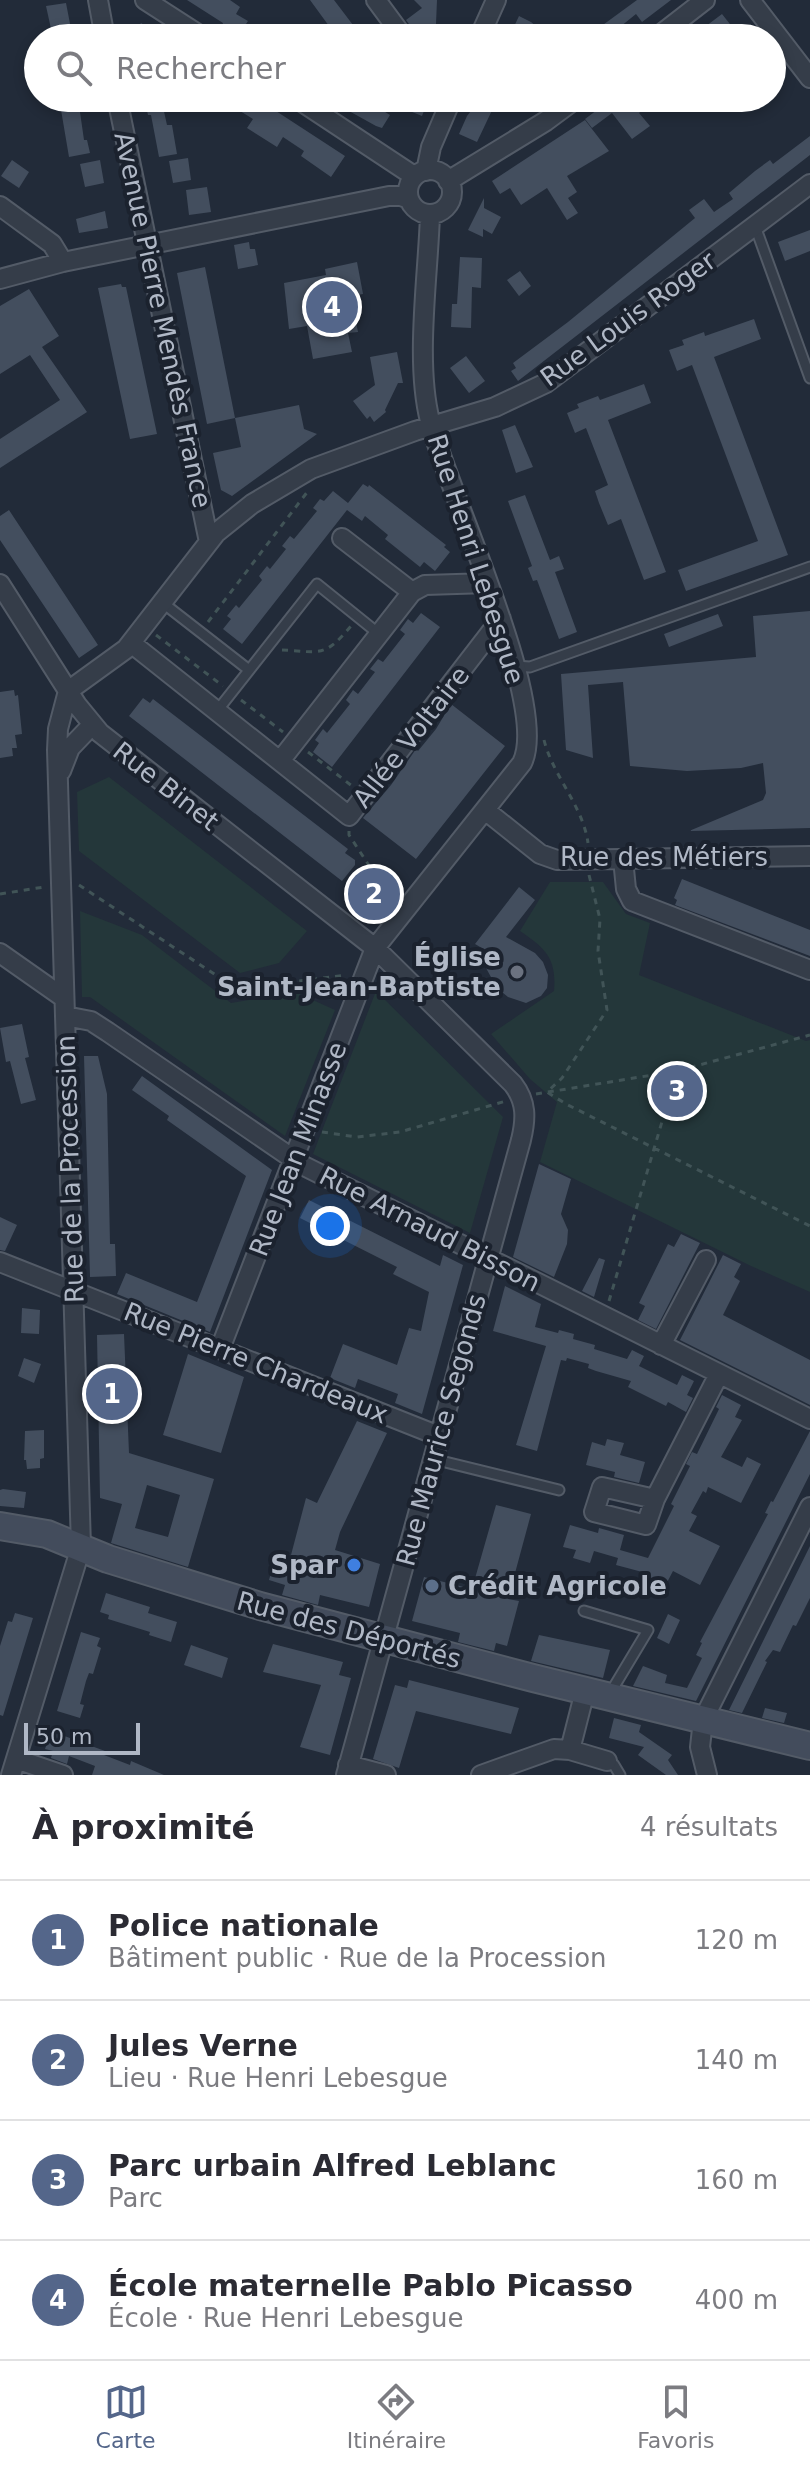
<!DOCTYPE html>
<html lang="fr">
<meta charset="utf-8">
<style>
body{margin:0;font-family:"DejaVu Sans",sans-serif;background:#f7f7f7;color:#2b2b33}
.scale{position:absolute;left:24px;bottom:20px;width:116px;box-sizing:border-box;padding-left:8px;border:4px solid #b0b8c6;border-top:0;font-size:22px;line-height:28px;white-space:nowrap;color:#b0b8c6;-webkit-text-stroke:6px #1b222e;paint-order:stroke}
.you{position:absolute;left:330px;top:1226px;width:28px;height:28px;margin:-20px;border:6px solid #fff;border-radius:50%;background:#1a73e8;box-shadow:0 0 0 12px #1a73e833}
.badge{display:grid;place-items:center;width:52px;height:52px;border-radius:50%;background:#54668a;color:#fff;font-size:26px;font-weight:700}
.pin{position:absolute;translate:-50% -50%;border:4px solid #fff;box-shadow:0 2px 8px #0006}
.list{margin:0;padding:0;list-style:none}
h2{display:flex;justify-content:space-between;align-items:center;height:104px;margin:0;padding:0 32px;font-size:34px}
h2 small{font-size:26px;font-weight:400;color:#7c7c81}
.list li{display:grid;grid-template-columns:52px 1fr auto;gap:24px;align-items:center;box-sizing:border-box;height:120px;padding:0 32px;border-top:2px solid #e1e1e2}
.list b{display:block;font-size:30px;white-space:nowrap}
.list p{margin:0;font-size:26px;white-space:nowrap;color:#7c7c81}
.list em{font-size:26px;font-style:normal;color:#7c7c81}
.icon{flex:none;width:44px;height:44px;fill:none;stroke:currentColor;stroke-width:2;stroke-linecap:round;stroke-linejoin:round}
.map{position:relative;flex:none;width:810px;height:1775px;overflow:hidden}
.search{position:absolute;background:#fff;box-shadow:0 4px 12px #0003;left:24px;right:24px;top:24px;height:88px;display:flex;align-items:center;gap:20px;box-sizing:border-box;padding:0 28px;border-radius:44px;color:#7c7c81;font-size:30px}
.sheet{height:584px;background:#fff}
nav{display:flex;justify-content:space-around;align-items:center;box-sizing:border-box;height:112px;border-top:2px solid #e1e1e2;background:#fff;font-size:22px;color:#7c7c81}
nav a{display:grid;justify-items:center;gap:4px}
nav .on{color:#54668a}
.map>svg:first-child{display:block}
.green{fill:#24373a}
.building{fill:#434e5e;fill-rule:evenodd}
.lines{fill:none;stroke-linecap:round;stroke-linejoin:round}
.lane-casing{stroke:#535b67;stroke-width:13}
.street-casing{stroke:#535b67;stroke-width:22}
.secondary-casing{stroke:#535b67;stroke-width:30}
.path{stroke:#415457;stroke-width:3;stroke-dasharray:6 6;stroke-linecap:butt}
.lane{stroke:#353d49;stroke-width:9}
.street{stroke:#353d49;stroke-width:18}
.secondary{stroke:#434c5c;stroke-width:26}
.worship-dot{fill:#6b7280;stroke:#1b222e;stroke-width:3}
.shop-dot{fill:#3f7fe0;stroke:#1b222e;stroke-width:3}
.service-dot{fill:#5c6f8a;stroke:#1b222e;stroke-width:3}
.labels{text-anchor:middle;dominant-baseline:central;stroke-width:8;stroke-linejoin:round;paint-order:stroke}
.street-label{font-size:26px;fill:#b0b8c6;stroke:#1b222e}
.poi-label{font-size:26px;font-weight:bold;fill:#b0b8c6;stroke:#1b222e;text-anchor:end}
</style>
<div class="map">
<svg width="810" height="1775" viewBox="0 0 810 1775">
<rect width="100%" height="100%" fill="#222b39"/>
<path class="green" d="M109,777L307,931L279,963L240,973L79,851L77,792Z
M550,882H603L626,914L650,923L639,975L806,1041L810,1040V1292L751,1266L540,1162L557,1102L530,1079L491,1034L554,991C557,958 545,948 520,931Z
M80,911L142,935L231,1003L295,992L335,1010L285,1136L90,997H82Z
M376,991L503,1117L470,1233L313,1154Z"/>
<path class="building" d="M187,0H230L240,7L236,14L248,21L238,36L222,26L223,23Z
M310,0H334L353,25L337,37Z
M414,0H437L436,24L445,28L433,38H419L406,20L422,8Z
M637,0H671L642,22L636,14L615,31L621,38H585Z
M66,3L72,34L53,38L46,6Z
M722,14L741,38H690Z
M519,16L531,22L550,38H520L511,33Z
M141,23L164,38H131Z
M59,98H78L84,140H87L90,153L69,157Z
M144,98H161L167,125H172L177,154L159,157L151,115H148Z
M219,98H256L345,156L331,177L301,156L304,151L283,137L277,147L247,128L253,119Z
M345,98H363L390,115L382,128L376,126L340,106Z
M404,98H429L422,116L400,107Z
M481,98H487L495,104L477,142L459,134L467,116Z
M613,98H647L638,105L642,110L639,113L650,126L632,139L612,113L592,128L585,119Z
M585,120L609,151L567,176L577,192L568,198L578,213L567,220L547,188L521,205L510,188L500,194L492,181Z
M810,136V155L518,381L511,371L516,368L513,363L568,322L695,218L689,210L704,199L714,212L733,199L729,193L755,171L770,160L773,164Z
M188,158L191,180L173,183L169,161Z
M12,160L29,172L19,188L1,176Z
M100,160L104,183L85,187L80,164Z
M207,187L211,212L189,215L186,190Z
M484,198V208L501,217L492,234L483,229V237L468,230Z
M105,211L108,228L79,233L76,219Z
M810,230V251L785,261L778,242Z
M249,242L250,249H255L258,265L238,269L234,245Z
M460,257L482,258L481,288L472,287L471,328L451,327L452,304H457Z
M357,262L363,294L351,296L358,332L348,333L352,352L313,359L307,326L289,329L284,283L326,275L325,269Z
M205,267L235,418L207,424L177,273Z
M520,271L531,286L519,296L507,280Z
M121,284L122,287H126L157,434L130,439L98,288Z
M29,289L59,336L42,347L87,412L0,468V439L60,400L30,355L0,374V306Z
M754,319L761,339L714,357L788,555L686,591L678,570L758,541L692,365L677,371L669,350L684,345L682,340L704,332L705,336Z
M397,352L403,383H398L385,410L386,412L374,422L370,416L367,419L353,401L375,385L370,357Z
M466,356L485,381L469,393L450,368Z
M644,384L651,403L608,420L666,572L644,580L621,519L608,525L599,503L595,491L608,485L586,428L575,433L567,413L579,408L577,404L598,396L600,400Z
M299,405L304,429L317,434L232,496L221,490L213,453L241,447L235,418Z
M515,425L533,467L516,473L502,430Z
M363,484L368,487L369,485L446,545L444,547L450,552L435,571L424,562L420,567L385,539L388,535L365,516L362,521L347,510L242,644L223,629L231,619L227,616L236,605L239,608L262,580L259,576L267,566L270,569L286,549L282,546L290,536L294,539L317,511L313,508L320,499L324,501L333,491L348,503Z
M525,495L550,560L559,556L564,569L555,572L577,632L559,639L537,580L533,581L528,568L532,566L508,501Z
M9,510L98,645L79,658L0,540V516Z
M810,611V828L689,831L763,800L766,793L763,763L741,768L687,771L630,766L623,682L588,685L593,758L566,750L561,674L756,657L753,616Z
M421,613L440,627L332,767L313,752L319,743L315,740L323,729L327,733L350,704L346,700L353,690L358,694L375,672L370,669L378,659L383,662L405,634L400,630L408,619L413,623Z
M718,614L723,626L669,647L664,634Z
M14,690L15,696L18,695L22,734L15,735L17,748H12L13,756L0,758V692Z
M143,698L150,703L153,699L348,849L345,853L355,860V865L342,881L129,716Z
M451,704L505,746L416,859L363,818L391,785L416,749L418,751L436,729Z
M682,879L810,930V956L675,905L677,900L674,898Z
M519,887L535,900L506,937L535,953L543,962L548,975L547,988L541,996L526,1003L508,997L497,988L486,968L487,951L475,944Z
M22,1024L29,1057L25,1058L36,1100L21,1104L10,1061L6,1062L0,1028Z
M84,1056H98L107,1094L110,1244H115L116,1276L90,1277Z
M142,1076L272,1170L210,1332L117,1294L126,1273L197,1302L246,1176L167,1120L169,1116L132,1090Z
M539,1164L571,1179L561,1214L568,1230L567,1244L554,1277L513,1257Z
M309,1200L440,1266L443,1255L463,1265L422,1414L395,1403L398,1394L358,1379L355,1388L330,1378L343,1344L397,1365L409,1328L421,1331L429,1292L393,1274L397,1267L300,1218Z
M0,1217L17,1225L5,1251L0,1250Z
M681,1234L700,1243L656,1329L638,1320L645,1306L639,1303L668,1244L674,1247Z
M723,1255L741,1264L734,1277L740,1281L723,1315L810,1360V1405L680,1340Z
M599,1258L605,1260L594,1297L582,1291Z
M505,1286L541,1304L535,1327L558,1333L559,1330L574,1334L573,1339L595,1345L594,1349L627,1359L632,1350L644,1356L639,1366L677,1385L682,1375L694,1381L687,1395L693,1398L686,1412L668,1402L666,1406L628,1387L631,1381L596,1371L588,1368L589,1364L567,1358L566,1361L561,1360L537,1451L516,1445L546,1346L493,1331Z
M22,1308L40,1310L39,1334L21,1333Z
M124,1334L129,1453L214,1479L188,1567L111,1543L122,1504L100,1498L97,1335ZM147,1485L180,1495L168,1537L135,1528Z
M188,1354L244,1377L221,1453L163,1435Z
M24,1358L41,1364L34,1383L18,1376Z
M722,1395L741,1405L735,1417L742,1420L721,1457L742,1467L747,1457L761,1464L741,1503L708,1487L706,1493L703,1491L691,1513L697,1516L689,1531L720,1546L700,1585L673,1571L661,1594L641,1584L646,1573L616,1565L618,1558L594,1551L590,1563L573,1558L576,1550L563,1547L570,1525L598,1533L599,1528L624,1535L620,1550L648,1558L674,1506L671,1504L690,1466L686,1464L692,1452L697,1454L719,1409L716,1407Z
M357,1421L387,1433L340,1532L335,1550L380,1564L369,1607L320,1595L318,1605L282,1595L285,1585L269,1580L277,1551L291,1555L306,1498L317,1503Z
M44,1430V1458L40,1459V1468L27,1469L26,1460H24L25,1431Z
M810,1431V1474L696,1701L633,1686L643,1666L667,1675L665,1683L687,1688L702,1658L696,1655L702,1643L700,1642L768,1514L765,1513L771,1501L773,1502Z
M607,1439L624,1443L620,1455L645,1462L639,1483L614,1477L615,1472L586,1465L592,1442L605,1446Z
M3,1489L26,1492L24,1508L0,1506V1490Z
M496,1505L531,1514L508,1599L519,1601L507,1646L496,1643L494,1651L458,1642L460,1633L412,1621L424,1577L472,1589Z
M810,1546V1598L796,1626L793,1625L780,1652L773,1650L765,1661L767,1662L742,1713L729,1710Z
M106,1593L150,1607L148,1613L177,1622L171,1642L149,1635L150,1632L108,1619L109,1615L100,1612Z
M15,1613L33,1618L3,1716L0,1715V1646L8,1621L12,1622Z
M668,1614L680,1620L669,1644L657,1638Z
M81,1632L100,1638L97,1646L101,1648L93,1674L89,1673L86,1681L80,1704L84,1705L80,1718L57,1711Z
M539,1635L610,1650L603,1678L531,1661Z
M273,1644L343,1662L339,1675L351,1678L330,1755L300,1747L321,1685L263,1672Z
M191,1645L228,1658L222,1678L184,1665Z
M409,1680L519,1708L511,1734L416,1711L399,1768L373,1759L395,1685L407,1688Z
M765,1708L787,1713L784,1723L762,1718Z
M614,1718L641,1725L639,1732L672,1755L668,1760L678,1775H666L638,1755L644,1747L609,1738Z
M51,1731L105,1751L104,1755L130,1765L131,1761L164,1775H92L95,1766L69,1756L67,1764L51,1758L53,1751L45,1749Z"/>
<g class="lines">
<g class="lane-casing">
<path id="lane" d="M755,226L810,378
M163,603L249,670
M515,666L530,667L810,567
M217,711L317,584L379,634
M433,1459L559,1490
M584,1611L648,1630L615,1685L612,1694
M607,1761L614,1765L620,1775"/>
</g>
<g class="street-casing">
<path id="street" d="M98,0L105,38
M145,0L204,38
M376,0L404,38
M750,0L810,78
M479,38L496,0
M656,38L705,0
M117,98L209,542
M296,98L414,176
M408 192a22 22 0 1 1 44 0a22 22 0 1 1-44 0Z
M426,171L431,147L452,98
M448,181L546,121L577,98
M0,206L52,244L63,262
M0,279L63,262L389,196H401L409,199
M342,538L412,592
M0,584L77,705L100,733L375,948L513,1084C527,1102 526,1119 521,1140L346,1775
M131,643L349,816L501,619
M68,691L126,649L216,533L252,504L311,469L415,431L495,407L546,383L810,184
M280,761L412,592L425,585L488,583
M61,771L70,748L92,725
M485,810L540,854L557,860L810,856
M623,859L626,889L632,901L810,970
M0,953L64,998
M65,1016L91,1021L108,1032L302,1165L810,1419
M0,1262L439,1436
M661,1345L706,1260
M220,1349L375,948L522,763C551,706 447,490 430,421C415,362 428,277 430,215
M655,1499L646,1525L594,1512L602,1487L655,1499L719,1374
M570,1750L585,1691
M16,1759L63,1775
M348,1765L386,1775
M11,1775L81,1547L57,750L58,729L68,691
M481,1775L554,1749L570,1750L607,1761
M707,1775L700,1747L703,1720L810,1507"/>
</g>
<g class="secondary-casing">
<path id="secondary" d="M0,1526L47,1534L108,1559L260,1606L533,1678L810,1746"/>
</g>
<path class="path" d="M208,622L308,491
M156,635L223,686
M282,650C321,652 324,658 351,626
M241,700L283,732
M544,740C553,776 583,806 588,843
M308,752L352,786
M349,831V835L393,902
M589,875L600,919L598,951L607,1010L562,1078L547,1092L566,1104L810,1226
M79,885L237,989L347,975
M0,894L44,887
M536,1094L677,1071L810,1035
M322,1132L357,1137L400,1132L506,1101
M609,1301L677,1071"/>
<use href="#lane" class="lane"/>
<use href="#street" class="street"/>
<use href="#secondary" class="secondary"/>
</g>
<circle class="worship-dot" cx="517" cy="972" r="8"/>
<circle class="shop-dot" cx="354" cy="1565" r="8"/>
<circle class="service-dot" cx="432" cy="1586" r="8"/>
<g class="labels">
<g class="street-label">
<text transform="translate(628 319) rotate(-36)">Rue Louis Roger</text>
<text transform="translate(163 320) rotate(78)">Avenue Pierre Mendès France</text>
<text transform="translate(476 559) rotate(72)">Rue Henri Lebesgue</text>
<text transform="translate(411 737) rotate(-52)">Allée Voltaire</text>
<text transform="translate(166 786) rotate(38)">Rue Binet</text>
<text x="664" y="857">Rue des Métiers</text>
<text transform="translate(298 1149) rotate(-69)">Rue Jean Minasse</text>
<text transform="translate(70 1169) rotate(-92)">Rue de la Procession</text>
<text transform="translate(430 1229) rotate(27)">Rue Arnaud Bisson</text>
<text transform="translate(256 1363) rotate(22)">Rue Pierre Chardeaux</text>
<text transform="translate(441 1430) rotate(-75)">Rue Maurice Segonds</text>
<text transform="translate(349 1630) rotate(15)">Rue des Déportés</text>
</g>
<g class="poi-label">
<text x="501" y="957">Église<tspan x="501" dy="30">Saint-Jean-Baptiste</tspan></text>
<text x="338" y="1565">Spar</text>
<text x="448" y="1586" text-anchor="start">Crédit Agricole</text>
</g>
</g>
</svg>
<div class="scale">50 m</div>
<div class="you"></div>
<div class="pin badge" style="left:112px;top:1394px">1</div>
<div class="pin badge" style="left:374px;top:894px">2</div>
<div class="pin badge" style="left:677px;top:1091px">3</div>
<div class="pin badge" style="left:332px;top:307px">4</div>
<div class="search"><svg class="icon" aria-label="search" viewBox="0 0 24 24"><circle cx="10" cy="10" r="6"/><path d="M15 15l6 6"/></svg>Rechercher</div>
</div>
<section class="sheet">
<h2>À proximité<small>4 résultats</small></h2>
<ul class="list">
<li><span class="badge">1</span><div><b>Police nationale</b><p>Bâtiment public · Rue de la Procession</p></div><em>120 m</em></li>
<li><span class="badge">2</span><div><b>Jules Verne</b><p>Lieu · Rue Henri Lebesgue</p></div><em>140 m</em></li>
<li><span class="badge">3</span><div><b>Parc urbain Alfred Leblanc</b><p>Parc</p></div><em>160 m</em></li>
<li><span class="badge">4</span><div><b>École maternelle Pablo Picasso</b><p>École · Rue Henri Lebesgue</p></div><em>400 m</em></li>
</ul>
</section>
<nav>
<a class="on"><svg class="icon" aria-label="map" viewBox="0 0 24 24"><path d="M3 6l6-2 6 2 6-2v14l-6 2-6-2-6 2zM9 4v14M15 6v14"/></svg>Carte</a>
<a><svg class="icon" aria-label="directions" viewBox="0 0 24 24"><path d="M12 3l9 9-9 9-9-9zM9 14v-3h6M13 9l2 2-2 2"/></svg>Itinéraire</a>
<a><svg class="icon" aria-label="saved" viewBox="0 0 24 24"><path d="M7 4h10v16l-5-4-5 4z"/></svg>Favoris</a>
</nav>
